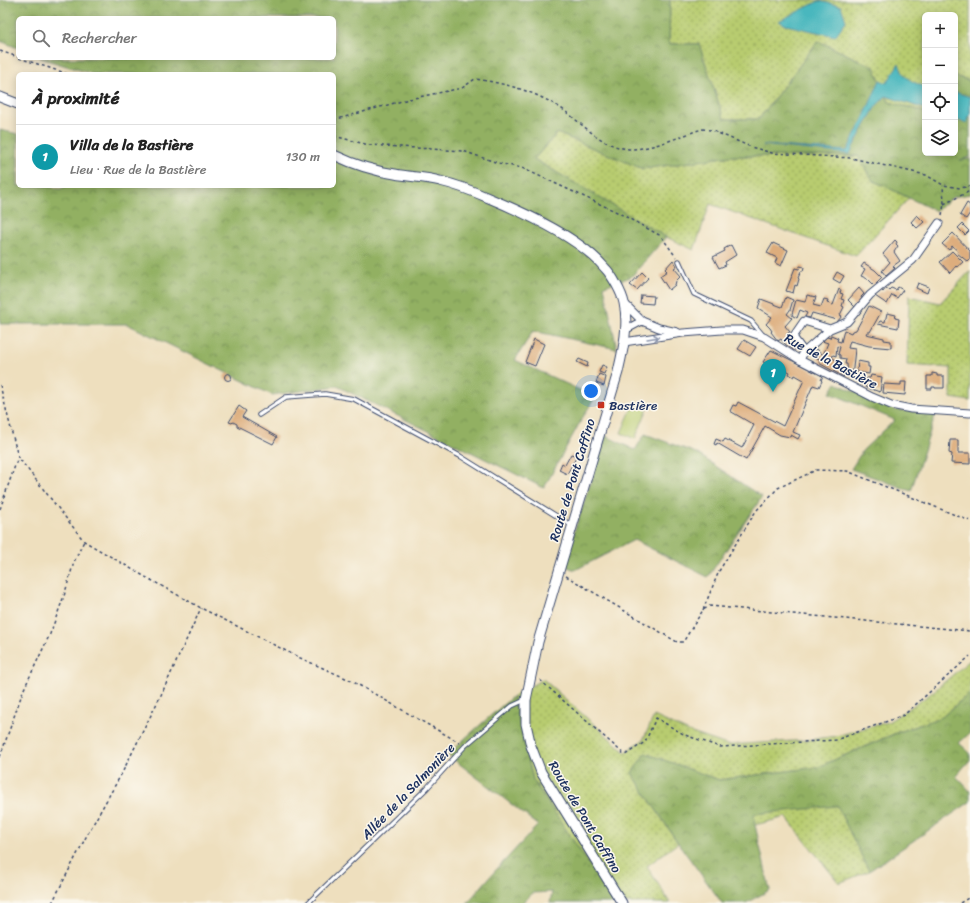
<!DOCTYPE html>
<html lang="fr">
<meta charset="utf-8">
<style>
body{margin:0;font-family:Sriracha,sans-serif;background:#f6f6f6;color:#222}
.controls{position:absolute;right:12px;top:12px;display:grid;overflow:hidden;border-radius:6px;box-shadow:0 2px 10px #0003}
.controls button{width:36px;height:36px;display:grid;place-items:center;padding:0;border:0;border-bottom:1px solid #e0e0e0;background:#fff;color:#222;font:20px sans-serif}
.you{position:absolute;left:591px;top:391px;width:14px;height:14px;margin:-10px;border:3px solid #fff;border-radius:50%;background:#1a73e8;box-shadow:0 0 0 6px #1a73e833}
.badge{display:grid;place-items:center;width:26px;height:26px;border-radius:50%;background:#c8321e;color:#fff;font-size:13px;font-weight:700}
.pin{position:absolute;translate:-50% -33px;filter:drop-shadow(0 1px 2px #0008)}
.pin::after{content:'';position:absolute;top:21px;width:14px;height:12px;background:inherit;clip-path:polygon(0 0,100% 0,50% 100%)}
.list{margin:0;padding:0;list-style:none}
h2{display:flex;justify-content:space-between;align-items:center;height:52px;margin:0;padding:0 16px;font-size:17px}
h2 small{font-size:13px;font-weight:400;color:#767676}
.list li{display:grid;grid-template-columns:26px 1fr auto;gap:12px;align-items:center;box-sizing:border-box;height:64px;padding:0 16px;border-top:1px solid #e0e0e0}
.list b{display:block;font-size:15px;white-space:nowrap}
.list p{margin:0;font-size:13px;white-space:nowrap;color:#767676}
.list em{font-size:13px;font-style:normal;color:#767676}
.icon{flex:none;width:22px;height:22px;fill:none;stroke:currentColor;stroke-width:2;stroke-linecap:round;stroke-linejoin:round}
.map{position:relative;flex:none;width:970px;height:903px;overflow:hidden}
.search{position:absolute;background:#fff;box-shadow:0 2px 10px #0003;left:16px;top:16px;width:320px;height:44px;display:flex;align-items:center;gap:10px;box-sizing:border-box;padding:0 14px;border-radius:6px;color:#767676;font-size:15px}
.panel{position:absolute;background:#fff;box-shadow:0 2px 10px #0003;left:16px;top:72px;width:320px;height:116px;border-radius:6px}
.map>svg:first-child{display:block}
.grass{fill:url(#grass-dots);stroke:#6a7e66}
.forest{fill:url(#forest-crowns);stroke:#567060}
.pitch{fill:#b8cc6f;stroke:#6a7e66}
.water{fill:#48b7be;stroke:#32738e}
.building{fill:#ddad7d}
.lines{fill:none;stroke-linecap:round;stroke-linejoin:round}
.service-casing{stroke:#3b496c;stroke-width:5.5}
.minor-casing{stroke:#3b496c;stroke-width:9}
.tertiary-casing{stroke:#3b496c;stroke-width:11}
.path{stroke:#3b496c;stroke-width:1.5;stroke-dasharray:3 3;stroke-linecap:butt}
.service{stroke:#fff;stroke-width:3.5}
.minor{stroke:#fff;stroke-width:7}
.tertiary{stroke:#fff;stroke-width:9}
.oneway{stroke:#8d97ae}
.poi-dot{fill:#c8321e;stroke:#fbf7ec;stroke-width:1.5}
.labels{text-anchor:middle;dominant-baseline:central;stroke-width:3;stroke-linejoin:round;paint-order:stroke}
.street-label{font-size:13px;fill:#1b2f5e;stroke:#fbf7ec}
.poi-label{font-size:13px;fill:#1b2f5e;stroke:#fbf7ec;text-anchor:start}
</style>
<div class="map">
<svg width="970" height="903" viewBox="0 0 970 903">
<defs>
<pattern id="grass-dots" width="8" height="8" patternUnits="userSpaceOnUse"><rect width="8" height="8" fill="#b8cc6f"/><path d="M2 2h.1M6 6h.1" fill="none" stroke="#95a65e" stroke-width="1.8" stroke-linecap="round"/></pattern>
<pattern id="forest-crowns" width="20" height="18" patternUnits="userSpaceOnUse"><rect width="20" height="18" fill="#92b062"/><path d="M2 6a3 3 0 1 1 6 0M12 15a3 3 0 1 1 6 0" fill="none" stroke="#769054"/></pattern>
</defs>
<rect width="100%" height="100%" fill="#fbf7ec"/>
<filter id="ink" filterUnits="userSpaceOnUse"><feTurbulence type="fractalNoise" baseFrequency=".025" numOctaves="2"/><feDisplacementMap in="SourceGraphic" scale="8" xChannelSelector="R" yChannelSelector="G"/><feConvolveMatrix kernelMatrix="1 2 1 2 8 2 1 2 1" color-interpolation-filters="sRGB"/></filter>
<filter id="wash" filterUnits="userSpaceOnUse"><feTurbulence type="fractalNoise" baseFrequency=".012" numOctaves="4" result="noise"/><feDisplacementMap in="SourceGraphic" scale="16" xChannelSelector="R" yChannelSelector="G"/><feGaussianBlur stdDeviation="0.9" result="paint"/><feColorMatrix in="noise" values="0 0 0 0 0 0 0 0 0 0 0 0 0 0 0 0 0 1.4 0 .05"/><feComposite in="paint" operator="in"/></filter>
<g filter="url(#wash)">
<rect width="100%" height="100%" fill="#eedfbe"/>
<path class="grass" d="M670,0H970V81L955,76V15H925V112L889,102L874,67L818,41L759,119H724L699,44H669Z
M557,133L643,169L731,156H858L872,180L909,198L856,256L710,204L694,250L666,237L534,159Z
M970,271V401L951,398V368L907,365L909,296L940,303Z
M970,660V693L942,717L898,732L818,767L719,780L645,754L632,773L678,843L647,866L670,903H619L614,902L533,780L513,696L543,679L625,752L643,740L654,716L689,732L727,745L808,740L836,736L888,722L929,695Z
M837,805L869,871L839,883L786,817L755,825L754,814Z"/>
<path class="forest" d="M0,0H670L669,44H699L724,119H759L818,41L874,67L889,102L925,112V153H955V76L970,81V157L960,160L970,159V194L953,197L936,211L872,180L858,156H731L643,169L557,133L534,159L666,237L631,277L604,286L617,349L533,331L515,360L595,397L579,424L544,488L337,386L272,395L127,324H0V130L18,134V186H44L60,189L67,186H334V74H93L40,58H334V18H18V48L0,41Z
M836,383L896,410L936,413L911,491L851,469L863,450L895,420L830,393Z
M645,434L696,453L762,497L708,577L634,540L575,570L563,565L606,436L635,450Z
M970,693V733L959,743L970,753V760L956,776L970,791V802L869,871L837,806L754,814L755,825L770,890L746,903H722L678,843L632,773L645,753L719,780L818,767L899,732L942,717Z
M513,696L533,780L614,902V903H550L552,892L533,893L522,903H467L495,871L538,825L448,755L462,741Z"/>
<path class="pitch" d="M634,403L648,408L635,439L621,433Z"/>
<path class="water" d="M819,1L841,6L846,21L835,36L786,25L779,21Z
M899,63C903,79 911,81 925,87V109L886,96L876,106L853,147L850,154L763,145L847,151L863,119L880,80L887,83Z
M955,92L970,97V113L967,123L955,119Z"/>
<g id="blocks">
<path class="building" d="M967,203L970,205V213L966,219L960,215Z
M917,215L924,222L917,228L911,222Z
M962,224L969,231L965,235L958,228Z
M953,233L970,251V260L968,262L957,253L958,251L952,246L949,250L942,244Z
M895,240L897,242L896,244L898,246L894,252L900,261L893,266L895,268L886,276L882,271L890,262L883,254Z
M773,243L788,250L781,266L775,263L777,258L767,253Z
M731,245L736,255L725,262L726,265L719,268L713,257L725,251L724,249Z
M952,251L963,262L957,267L956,266L950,273L940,262Z
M673,260L677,266L674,268L681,276L676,281L675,285L669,290L660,276L667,271L665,269Z
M864,263L875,270L882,277L874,285L868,279L861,276L865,269L861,267Z
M800,266L804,267L803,271H801L798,278L799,279L797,286L795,285L793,293L786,291L795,268L799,269Z
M642,272L648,278L637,290L630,285Z
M837,272L844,276L840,283L833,279Z
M918,283L929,287L927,293L916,288Z
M898,287L903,290L897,298L892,295L887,304L875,296L881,290L883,292L886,288L889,290L891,288L896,290Z
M859,288L864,294L861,297L862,299L855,307L848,300Z
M839,289L841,290L840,293L843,294L841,299L844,300L842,306L844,307L840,315L842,316L837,322L834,319L812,313L810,318L805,317L807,313L800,310L797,318L793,316L792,314L796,300L805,302L807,295L816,297L813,305L821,307L824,299L828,300L827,303L833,305Z
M641,295L654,296L653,304L640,303Z
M786,297L793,300L790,310L787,314L792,318L785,326L790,332L787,334L798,348L795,350L786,345L781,339L778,341L771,332L772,331L770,328L766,324L772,317L758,308L761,299L782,307Z
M869,306L881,312L870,332H867L866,334L884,338V340L891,341V348L869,346L850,341L848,348L855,349L852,377H848L847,364H845L846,359L840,358V355L838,354L840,347L837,346L836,356L833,355L832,358L839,361L836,365L845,371L844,377L819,363L820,359L817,358L818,357L813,353L817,349L823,355L828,343L822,341L827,337L830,338L831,335L838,338L837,341L841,342L844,330L851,333L852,331L856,330Z
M887,313L896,315L895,318L899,319L898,328L878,324L880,321L885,322Z
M534,339L544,344L535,366L525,362Z
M744,340L756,347L750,356L738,349Z
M771,350L823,376L821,380L822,381L819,387L813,385L793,432L800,435L798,439L791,435L790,437L780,435L765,426L746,460L717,443L716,445L714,444L716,439L723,442L725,439L742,448L752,429L754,425L730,411L733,405L736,406L738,402L783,426L804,380L795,375L794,377L789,374L790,372L780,367L778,370L763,362Z
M579,359L588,363L587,367L577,362Z
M858,361L868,363V367H870L869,374L857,372Z
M602,365L607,367L604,374L599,372Z
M932,373L937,374V376H944V388H935V387H932V389H927V376H932Z
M224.5 377a3.5 3.5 0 1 1 7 0a3.5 3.5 0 1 1-7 0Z
M599,374L606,377L604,386L596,383Z
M871,375L882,377L880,392L865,387L867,378H870Z
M901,382H906L905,395L883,393L884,384L901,385Z
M239,406L246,411L242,417L277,437L273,444L237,426V424L233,422L232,423L229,422Z
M950,440H958V453H970V464L951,463L952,454L949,453Z
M571,454L577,456L567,474L559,470L562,463L565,465Z"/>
</g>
</g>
<g filter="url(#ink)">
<use href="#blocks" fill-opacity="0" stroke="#3b496c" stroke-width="1"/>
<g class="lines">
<g class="service-casing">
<path id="service" d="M679,261L694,294L751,321L762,334
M259,415L286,397L325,394L354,399L460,456L571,525
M308,903L427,788L465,746L512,706L525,700"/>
</g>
<g class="minor-casing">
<path id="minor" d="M624,303L642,321L659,328L677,332
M830,329L847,322L870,295L913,260L939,223
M625,330L642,321
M624,342L683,333L722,330H743L764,337L800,360L872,397L891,405L911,409L970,413
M800,360L804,352L830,329L804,321L793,337L804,352"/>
</g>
<g class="tertiary-casing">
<path id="tertiary" d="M0,97L18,104
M334,155C353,164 374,171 395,174C410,177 425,177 440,181C458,185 475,192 491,199C527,214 580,238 605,268C612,275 622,293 624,303C629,326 623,350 618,372L538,642L526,700V724L531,746L541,772L622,903"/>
</g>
<path class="path" d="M0,51L18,57
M19,58L68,74
M334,120L409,99L462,88L475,79C504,83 534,91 559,107C582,122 601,148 631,149C654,149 680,136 702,129L711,130L751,147L772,153L851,158L926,175L943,185L960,188L970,186
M334,136L369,145L463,151L498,163L522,168L617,212L661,236L676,257
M944,204L970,191
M942,215L944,204L943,185
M0,385L18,457L84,541L142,575L201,608L298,657L350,680L460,743
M0,509L18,457
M566,576L677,642H683L703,610L710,606L970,631
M703,610L719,571L756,511L778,488L816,470L847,471L970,521
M540,680L625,755L645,742L656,718L685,735L720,747L836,740L904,715L970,656
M0,757L23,691L50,634L64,596L74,562L84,541
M52,903L87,835L122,773L161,695L201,608
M960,903L970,897"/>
<use href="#service" class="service"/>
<use href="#minor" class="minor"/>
<use href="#tertiary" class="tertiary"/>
</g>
<defs><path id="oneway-shaft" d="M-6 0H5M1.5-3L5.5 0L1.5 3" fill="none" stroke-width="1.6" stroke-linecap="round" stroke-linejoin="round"/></defs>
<use class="oneway" href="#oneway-shaft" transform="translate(653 338) rotate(-9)"/>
</g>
<rect class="poi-dot" x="597" y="401" width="8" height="8" rx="2"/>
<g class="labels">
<g class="street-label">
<text transform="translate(831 361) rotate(28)">Rue de la Bastière</text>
<text transform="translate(572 480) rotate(-73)">Route de Pont Caffino</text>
<text transform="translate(408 791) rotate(-46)">Allée de la Salmonière</text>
<text transform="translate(585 817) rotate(59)">Route de Pont Caffino</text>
</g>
<g class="poi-label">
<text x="609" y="405">Bastière</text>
</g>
</g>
</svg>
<div class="controls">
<button>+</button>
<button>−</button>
<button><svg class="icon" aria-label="locate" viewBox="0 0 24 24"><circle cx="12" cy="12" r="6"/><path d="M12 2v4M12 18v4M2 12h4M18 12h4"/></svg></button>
<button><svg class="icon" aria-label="layers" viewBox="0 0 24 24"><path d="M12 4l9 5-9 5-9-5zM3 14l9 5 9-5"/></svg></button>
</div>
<div class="you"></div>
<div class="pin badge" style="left:773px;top:392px;background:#0f9aa8">1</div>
<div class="search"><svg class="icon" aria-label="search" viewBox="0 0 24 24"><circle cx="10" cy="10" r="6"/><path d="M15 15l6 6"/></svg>Rechercher</div>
<section class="panel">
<h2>À proximité<small></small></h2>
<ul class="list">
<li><span class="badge" style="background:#0f9aa8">1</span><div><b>Villa de la Bastière</b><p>Lieu · Rue de la Bastière</p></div><em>130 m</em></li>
</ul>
</section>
</div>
